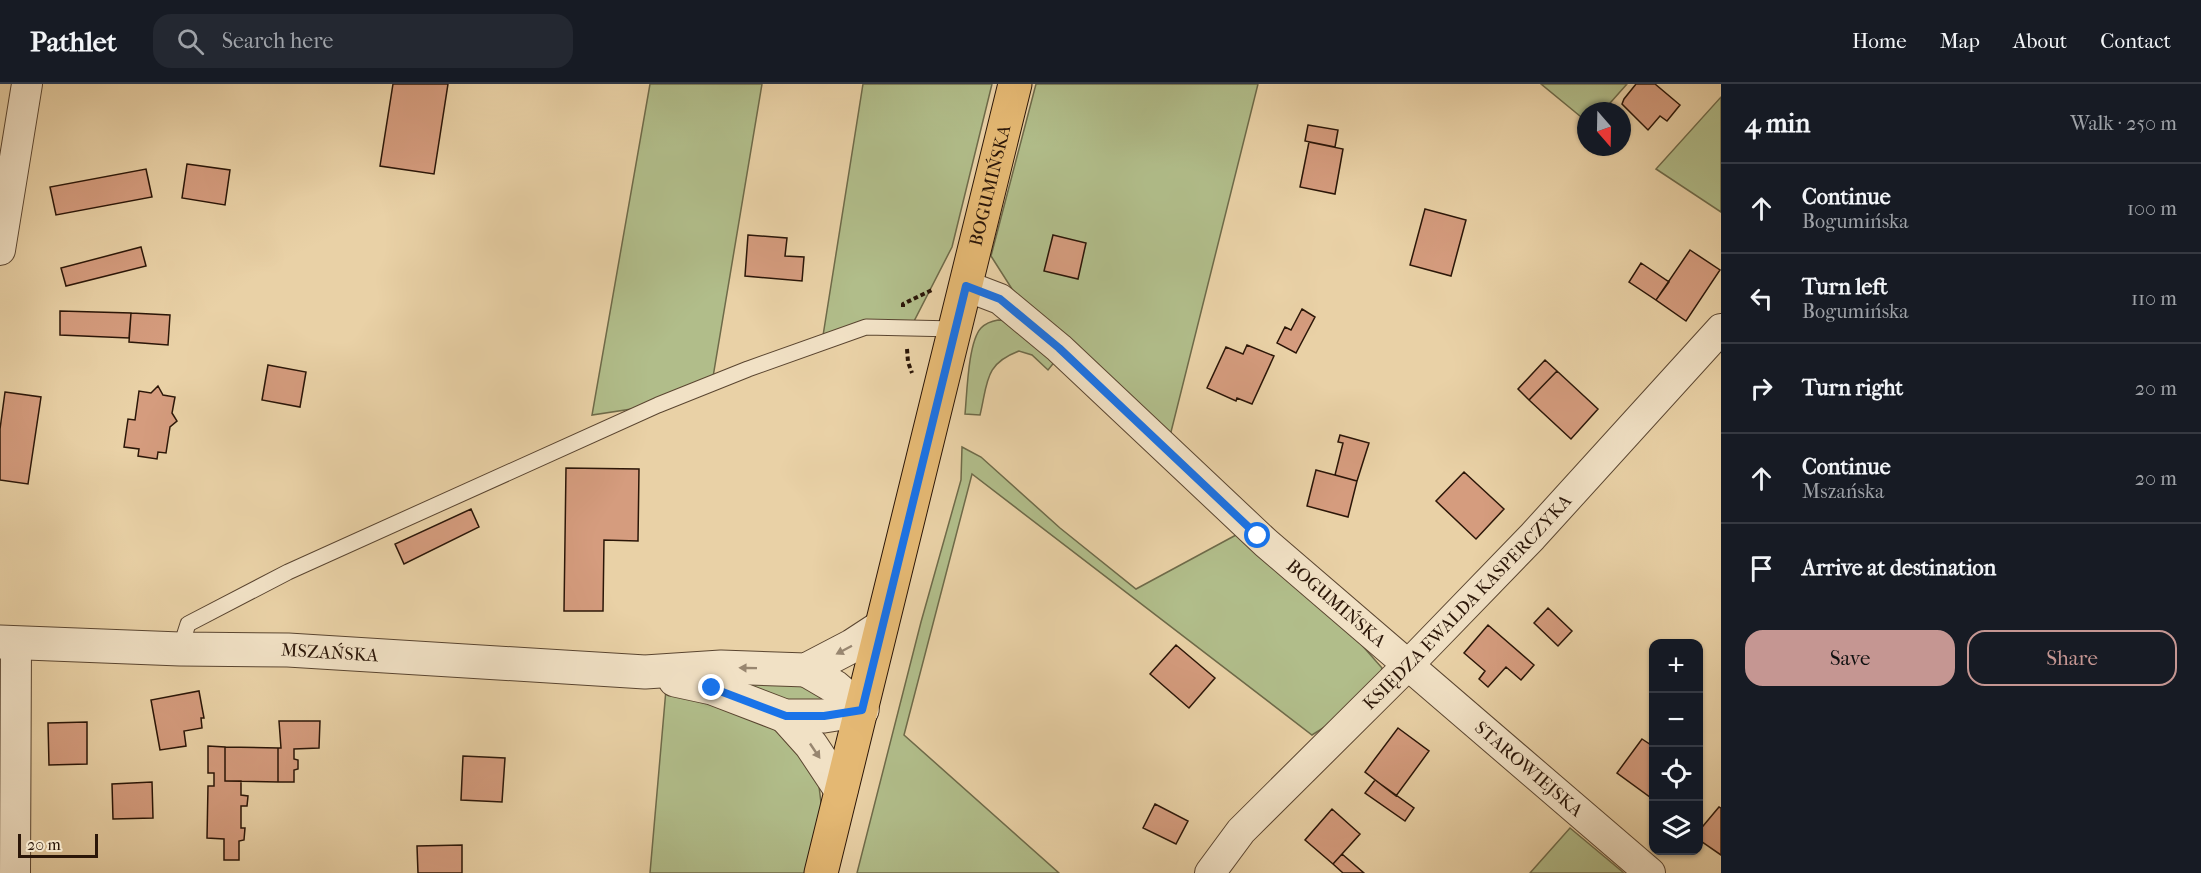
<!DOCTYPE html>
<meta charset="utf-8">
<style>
body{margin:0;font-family:"IM FELL French Canon",serif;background:#242831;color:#f1f3f6}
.controls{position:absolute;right:18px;bottom:18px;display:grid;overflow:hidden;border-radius:12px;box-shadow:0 2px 4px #0004}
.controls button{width:54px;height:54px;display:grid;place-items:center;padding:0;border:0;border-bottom:2px solid #363941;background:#171b24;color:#f1f3f6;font:30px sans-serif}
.compass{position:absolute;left:1577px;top:18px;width:54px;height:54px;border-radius:50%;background:#171b24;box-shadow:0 2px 4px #0004;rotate:160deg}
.scale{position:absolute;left:18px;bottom:15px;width:80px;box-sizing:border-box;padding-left:6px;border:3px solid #2b1608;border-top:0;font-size:16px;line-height:21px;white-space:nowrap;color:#2b1608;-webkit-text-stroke:4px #f1e1c5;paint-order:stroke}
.stop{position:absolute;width:18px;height:18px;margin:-14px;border:4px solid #1a73e8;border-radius:50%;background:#fff}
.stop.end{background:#1a73e8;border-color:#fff;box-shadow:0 2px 6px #0008}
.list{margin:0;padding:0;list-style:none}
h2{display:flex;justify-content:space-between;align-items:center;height:78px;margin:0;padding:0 24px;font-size:26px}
h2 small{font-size:20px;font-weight:400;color:#9ea1a6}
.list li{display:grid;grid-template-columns:39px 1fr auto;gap:18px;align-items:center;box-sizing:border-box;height:90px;padding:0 24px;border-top:2px solid #363941}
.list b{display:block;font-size:22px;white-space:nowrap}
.list p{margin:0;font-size:20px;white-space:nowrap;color:#9ea1a6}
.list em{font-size:20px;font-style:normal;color:#9ea1a6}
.actions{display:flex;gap:12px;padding:18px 24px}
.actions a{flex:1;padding:14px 0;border:2px solid #c59692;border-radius:18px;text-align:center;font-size:21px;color:#c59692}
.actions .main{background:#c59692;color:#111}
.icon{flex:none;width:33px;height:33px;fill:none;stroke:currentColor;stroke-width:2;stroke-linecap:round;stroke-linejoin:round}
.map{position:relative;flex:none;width:1721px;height:789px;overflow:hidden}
header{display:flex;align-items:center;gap:36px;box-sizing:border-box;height:84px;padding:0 30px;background:#171b24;border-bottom:2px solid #363941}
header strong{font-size:28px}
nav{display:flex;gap:33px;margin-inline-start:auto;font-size:21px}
.search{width:420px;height:54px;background:#242831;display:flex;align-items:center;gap:15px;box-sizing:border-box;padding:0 21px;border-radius:18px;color:#9ea1a6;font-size:22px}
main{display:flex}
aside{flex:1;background:#171b24}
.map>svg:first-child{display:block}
.green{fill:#b1bd8a;stroke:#6e6a49;stroke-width:1.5}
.building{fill:#d59c7e;stroke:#2b1608;stroke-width:1.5}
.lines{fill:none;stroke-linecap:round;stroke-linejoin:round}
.service-casing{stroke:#5a4530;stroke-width:17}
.minor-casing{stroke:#5a4530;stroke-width:32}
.tertiary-casing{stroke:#5a4530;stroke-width:35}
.primary-casing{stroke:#2b1608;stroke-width:35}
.path{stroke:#2b1608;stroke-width:4;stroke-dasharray:4.5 3;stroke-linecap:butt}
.service{stroke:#f1e1c5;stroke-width:15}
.minor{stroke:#f1e1c5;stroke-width:30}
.tertiary{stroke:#f1e1c5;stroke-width:33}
.primary{stroke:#e4b873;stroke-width:33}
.oneway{fill:#988670}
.route{stroke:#1a73e8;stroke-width:8}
.labels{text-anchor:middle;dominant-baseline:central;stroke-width:4.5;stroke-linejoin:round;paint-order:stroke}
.street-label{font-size:18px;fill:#2b1608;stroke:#f1e1c5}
</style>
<header>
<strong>Pathlet</strong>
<div class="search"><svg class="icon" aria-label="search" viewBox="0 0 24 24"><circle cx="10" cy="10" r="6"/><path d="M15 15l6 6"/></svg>Search here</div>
<nav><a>Home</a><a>Map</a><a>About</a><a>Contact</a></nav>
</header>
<main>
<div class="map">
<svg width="1721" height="789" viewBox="0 0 1721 789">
<rect width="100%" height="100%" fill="#e9d1a6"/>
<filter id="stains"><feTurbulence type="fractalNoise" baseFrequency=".00333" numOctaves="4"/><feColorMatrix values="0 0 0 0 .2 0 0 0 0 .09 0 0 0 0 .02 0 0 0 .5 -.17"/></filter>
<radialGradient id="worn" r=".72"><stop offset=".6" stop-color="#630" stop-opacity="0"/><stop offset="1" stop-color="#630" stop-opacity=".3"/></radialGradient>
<path class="green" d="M650,0H762L712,299L658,321L592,331Z
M863,0H992L952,163L911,243L822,258Z
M1036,0H1258L1170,352L1059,264L1012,205L991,172Z
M1541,0H1627L1603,27H1586V37Z
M1721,13V128L1656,85Z
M998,236L1009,237L1056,276L1048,286L1032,271L1019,267C984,280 988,298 980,331L965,330C967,310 968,258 981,244C986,239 992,237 998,236Z
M962,363L981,373L1060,444L1136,505L1236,451L1360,559L1382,584L1374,612L1312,651L972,390L904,651L1059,789H857L921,538L961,396Z
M667,594L712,604L793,657L818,694L822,727L806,789H650Z
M791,594L838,619L802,621L748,605L745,598Z
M1570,744L1624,789H1530Z"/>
<path class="building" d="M393,0H448L434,90L380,82Z
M1636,0H1655L1680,21L1667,37L1660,32L1648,46L1622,20L1624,15Z
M1308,41L1338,46L1335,63L1305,57Z
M1309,58L1343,65L1335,110L1300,103Z
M187,80L230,86L225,121L182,114Z
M146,85L152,113L56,131L50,103Z
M1425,125L1466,136L1451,192L1410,181Z
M748,151L787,154L785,172L804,173L802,197L745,192Z
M1053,151L1086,159L1078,195L1044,187Z
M141,163L146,182L66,202L61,184Z
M1690,166L1720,186L1686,237L1656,216Z
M1641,179L1669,198L1656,216L1629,198Z
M1302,225L1315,233L1296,269L1277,259L1285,243L1291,246Z
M60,227L131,229L129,254L60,251Z
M131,229L170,231L168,261L129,258Z
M1247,261L1274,272L1252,320L1237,314L1236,317L1207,304L1226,263L1243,270Z
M1545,276L1557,287L1529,316L1518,305Z
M268,281L306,288L300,323L262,316Z
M1557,287L1598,325L1571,355L1529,316Z
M158,302L163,311L175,313L172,329L177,337L170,343L166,369L158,368L157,375L138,372L139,365L124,363L128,335L135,336L139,307L151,309Z
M5,308L41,313L28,400L0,396V345Z
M1340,351L1369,359L1357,397L1335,391L1343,359L1338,358Z
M566,384L639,385L638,457L604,456L603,527H564Z
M1316,386L1357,397L1348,433L1307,422Z
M1464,388L1504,425L1476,455L1436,417Z
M471,425L479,443L404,480L395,460Z
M1548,524L1572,547L1558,562L1534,539Z
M1488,541L1534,581L1521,596L1506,583L1488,603L1479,595L1485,587L1464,569Z
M1176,561L1215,594L1189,624L1150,590Z
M199,607L204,634H201L202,644L184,647L186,662L160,666L151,616Z
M279,637H320L319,664L294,665V675L298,676V685L294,686V698H278V664H281Z
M87,638V680L49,681L48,639Z
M1398,644L1429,667L1396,712L1365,688Z
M1642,655L1654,663V716L1617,689Z
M208,662L225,663V697H241V711L248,712L247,722H241V744H245L244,756L239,757V776H224V755L207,754L208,702H214V689H208Z
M225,663L278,664V698L225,697Z
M463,672L505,674L502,718L461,716Z
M1375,696L1414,724L1405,737L1365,709Z
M152,698L153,734L113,735L112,700Z
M1155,720L1188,737L1176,760L1143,744Z
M1719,723L1721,724V771L1698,755V748Z
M1332,725L1360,750L1333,780L1305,756Z
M462,761V789H418L417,762Z
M1342,770L1364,789H1343L1333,780Z"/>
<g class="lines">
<g class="service-casing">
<path id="service" d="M180,565L188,540L288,488L658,321L748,285L866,243L955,245"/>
</g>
<g class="minor-casing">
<g id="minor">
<path d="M0,166L27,0"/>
<path id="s1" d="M966,202L1000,215L1059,264L1266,459L1650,789"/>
<path d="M15,789L16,559"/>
<path id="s2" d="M1210,789L1241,747L1408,581L1532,453L1721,245"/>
</g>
</g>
<g class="tertiary-casing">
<g id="tertiary">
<path id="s3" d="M0,558L180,565L288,566L645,588L721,583L806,586L852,562L881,543"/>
<path d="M806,586L835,603L862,626"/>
<path d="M675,596L712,604L785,632H824L862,626"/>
<path d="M785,632L811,661L841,706"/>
</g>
</g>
<g class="primary-casing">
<g id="primary">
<path id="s4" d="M821,789L1015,0"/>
</g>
</g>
<path class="path" d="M903,223V220L934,205
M907,265L908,278L912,289"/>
<use href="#service" class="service"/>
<use href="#minor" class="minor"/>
<use href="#tertiary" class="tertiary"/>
<use href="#primary" class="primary"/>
</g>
<defs><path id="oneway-solid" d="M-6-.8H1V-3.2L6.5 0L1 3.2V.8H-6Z" transform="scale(1.5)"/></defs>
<g class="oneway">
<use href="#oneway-solid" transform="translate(844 566) rotate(152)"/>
<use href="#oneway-solid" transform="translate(748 584) rotate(-179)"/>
<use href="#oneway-solid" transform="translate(815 667) rotate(56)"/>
</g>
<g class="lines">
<path class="route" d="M712,604L786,632H824L862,626L966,202L1000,215L1059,264L1258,452"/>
</g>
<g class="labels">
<g class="street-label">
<text stroke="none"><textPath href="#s4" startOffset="708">BOGUMIŃSKA</textPath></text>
<text stroke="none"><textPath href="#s2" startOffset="374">KSIĘDZA EWALDA KASPERCZYKA</textPath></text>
<text stroke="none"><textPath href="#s1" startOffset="490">BOGUMIŃSKA</textPath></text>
<text stroke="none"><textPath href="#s3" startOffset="330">MSZAŃSKA</textPath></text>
<text stroke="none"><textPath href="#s1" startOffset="744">STAROWIEJSKA</textPath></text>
</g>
</g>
<rect width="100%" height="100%" filter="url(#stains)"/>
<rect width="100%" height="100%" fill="url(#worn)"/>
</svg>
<div class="controls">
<button>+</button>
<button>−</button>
<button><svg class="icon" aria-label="locate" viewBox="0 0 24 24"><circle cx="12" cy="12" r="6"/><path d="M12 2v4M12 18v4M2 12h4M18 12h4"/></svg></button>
<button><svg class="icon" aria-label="layers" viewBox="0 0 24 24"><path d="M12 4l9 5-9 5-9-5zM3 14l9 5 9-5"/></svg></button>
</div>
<svg class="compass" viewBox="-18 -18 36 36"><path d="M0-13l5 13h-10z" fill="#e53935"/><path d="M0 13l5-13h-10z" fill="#9ea1a6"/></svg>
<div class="scale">20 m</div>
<div class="stop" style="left:1258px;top:452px"></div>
<div class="stop end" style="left:712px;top:604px"></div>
</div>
<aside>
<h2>4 min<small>Walk · 250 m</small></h2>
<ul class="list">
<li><svg class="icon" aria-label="ahead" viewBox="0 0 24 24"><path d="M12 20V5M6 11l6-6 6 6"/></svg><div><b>Continue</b><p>Bogumińska</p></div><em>100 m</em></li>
<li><svg class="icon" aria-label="left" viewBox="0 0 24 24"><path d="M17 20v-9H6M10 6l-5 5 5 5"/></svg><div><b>Turn left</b><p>Bogumińska</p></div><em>110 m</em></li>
<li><svg class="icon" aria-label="right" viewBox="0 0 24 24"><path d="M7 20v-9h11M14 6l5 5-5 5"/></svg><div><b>Turn right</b></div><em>20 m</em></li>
<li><svg class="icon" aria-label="ahead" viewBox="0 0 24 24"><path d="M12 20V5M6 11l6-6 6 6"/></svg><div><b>Continue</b><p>Mszańska</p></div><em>20 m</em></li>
<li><svg class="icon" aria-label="arrive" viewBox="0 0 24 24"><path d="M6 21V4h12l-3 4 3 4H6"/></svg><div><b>Arrive at destination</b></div></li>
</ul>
<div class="actions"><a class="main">Save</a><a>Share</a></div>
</aside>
</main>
